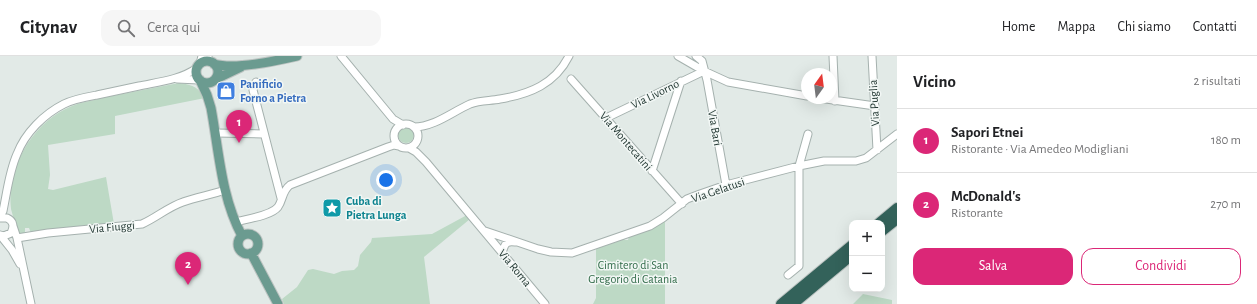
<!DOCTYPE html>
<html lang="it">
<meta charset="utf-8">
<style>
body{margin:0;font-family:"Alegreya Sans",sans-serif;background:#f6f6f6;color:#202124}
.controls{position:absolute;right:12px;bottom:12px;display:grid;overflow:hidden;border-radius:8px;box-shadow:0 4px 16px #0002}
.controls button{width:36px;height:36px;display:grid;place-items:center;padding:0;border:0;border-bottom:1px solid #e0e0e0;background:#fff;color:#202124;font:20px sans-serif}
.compass{position:absolute;left:801px;top:12px;width:36px;height:36px;border-radius:50%;background:#fff;box-shadow:0 4px 16px #0002;rotate:14deg}
.you{position:absolute;left:386px;top:124px;width:14px;height:14px;margin:-10px;border:3px solid #fff;border-radius:50%;background:#1a73e8;box-shadow:0 0 0 6px #1a73e833}
.badge{display:grid;place-items:center;width:26px;height:26px;border-radius:50%;background:#db2777;color:#fff;font-size:13px;font-weight:700}
.pin{position:absolute;translate:-50% -33px;filter:drop-shadow(0 1px 2px #0008)}
.pin::after{content:'';position:absolute;top:21px;width:14px;height:12px;background:inherit;clip-path:polygon(0 0,100% 0,50% 100%)}
.list{margin:0;padding:0;list-style:none}
h2{display:flex;justify-content:space-between;align-items:center;height:52px;margin:0;padding:0 16px;font-size:17px}
h2 small{font-size:13px;font-weight:400;color:#757577}
.list li{display:grid;grid-template-columns:26px 1fr auto;gap:12px;align-items:center;box-sizing:border-box;height:64px;padding:0 16px;border-top:1px solid #e0e0e0}
.list b{display:block;font-size:15px;white-space:nowrap}
.list p{margin:0;font-size:13px;white-space:nowrap;color:#757577}
.list em{font-size:13px;font-style:normal;color:#757577}
.actions{display:flex;gap:8px;padding:12px 16px}
.actions a{flex:1;padding:9px 0;border:1px solid #db2777;border-radius:12px;text-align:center;font-size:14px;color:#db2777}
.actions .main{background:#db2777;color:#fff}
.icon{flex:none;width:22px;height:22px;fill:none;stroke:currentColor;stroke-width:2;stroke-linecap:round;stroke-linejoin:round}
.map{position:relative;flex:none;width:897px;height:248px;overflow:hidden}
header{display:flex;align-items:center;gap:24px;box-sizing:border-box;height:56px;padding:0 20px;background:#fff;border-bottom:1px solid #e0e0e0}
header strong{font-size:19px}
nav{display:flex;gap:22px;margin-inline-start:auto;font-size:14px}
.search{width:280px;height:36px;background:#f6f6f6;display:flex;align-items:center;gap:10px;box-sizing:border-box;padding:0 14px;border-radius:12px;color:#757577;font-size:15px}
main{display:flex}
aside{flex:1;background:#fff}
.map>svg:first-child{display:block}
.green{fill:#bdd9c5}
.lines{fill:none;stroke-linecap:round;stroke-linejoin:round}
.minor-casing{stroke:#a5b1ae;stroke-width:9}
.major-casing{stroke:#bdc4c2;stroke-width:11}
.highway-casing{stroke:#bdc4c2;stroke-width:12}
.minor{stroke:#fff;stroke-width:7}
.major{stroke:#6b9b90;stroke-width:9}
.highway{stroke:#33625a;stroke-width:10}
.labels{text-anchor:middle;dominant-baseline:central;stroke-width:3;stroke-linejoin:round;paint-order:stroke}
.shop-label{font-size:12px;font-weight:bold;fill:#366cbe;stroke:#f2f7f5;text-anchor:start}
.street-label{font-size:12px;fill:#243934;stroke:#f2f7f5}
.culture-label{font-size:12px;font-weight:bold;fill:#0d838f;stroke:#f2f7f5;text-anchor:start}
.park-label{font-size:12px;fill:#326c4a;stroke:#f2f7f5}
</style>
<header>
<strong>Citynav</strong>
<div class="search"><svg class="icon" aria-label="search" viewBox="0 0 24 24"><circle cx="10" cy="10" r="6"/><path d="M15 15l6 6"/></svg>Cerca qui</div>
<nav><a>Home</a><a>Mappa</a><a>Chi siamo</a><a>Contatti</a></nav>
</header>
<main>
<div class="map">
<svg width="897" height="248" viewBox="0 0 897 248">
<rect width="100%" height="100%" fill="#e2eae7"/>
<path class="green" d="M179,27C192,29 197,30 205,42L115,60V78L48,89L50,119L48,133L53,134L106,121L114,168L31,177L29,172H25V176L23,179H20C17,171 13,162 11,153C6,112 33,65 72,50C81,46 92,45 102,42C127,37 153,32 179,27Z
M398 79a8 8 0 1 1 16 0a8 8 0 1 1-16 0Z
M467,159L470,163L424,201L430,248H284L282,243L297,231L308,214L313,213L334,218L342,215L354,214L358,210L360,199L371,186L372,182L432,178Z
M665,165V248H593L596,242V193L624,183L625,184H628L629,181L653,172Z
M863,238L892,244V248H853Z"/>
<g class="lines">
<g class="minor-casing">
<path id="minor" d="M207,0L210,5
M341,0L393,63L403,69
M678,0L704,15L728,26L807,40
M696,0L702,5L707,24L726,129
M833,0L835,45
M872,0L877,94
M200,8L202,0
M177,23L199,24
M571,23L682,148
M256,26L253,34L281,142
M819,42L875,50
M606,62L704,15
M394 80a12 12 0 1 1 24 0a12 12 0 1 1-24 0Z
M414,71C434,71 452,56 470,48C480,44 490,45 500,43C530,38 555,28 569,0
M216,77L263,78
M409,92L416,96L426,106L545,248
M652,115L681,25
M0,161L3,155C7,136 9,116 17,98C25,77 44,58 64,48C74,43 86,41 97,39C111,36 125,33 139,30C158,26 180,24 197,12
M0,162H7C14,165 14,171 11,177L4,180L0,179
M235,166C246,163 271,160 278,151C283,144 282,135 290,129L388,91L394,89L399,90
M13,170L17,182L31,248
M485,175L538,193L551,196L572,197L650,170L663,162L687,143L700,138L726,129L799,110L824,105H856L866,102L897,78
M0,179L12,194L20,208
M17,182L48,177L142,168C156,162 168,151 183,146C196,141 211,139 225,134
M502,197C505,188 505,185 515,186
M788,219L799,210V110L808,78"/>
</g>
<g class="major-casing">
<path id="major" d="M196 16a11 11 0 1 1 22 0a11 11 0 1 1-22 0Z
M214,8C235,14 275,5 297,0
M216,23L241,11
M200,24L207,39L211,52C219,95 221,141 242,180
M238 188a10 10 0 1 1 20 0a10 10 0 1 1-20 0Z
M251,197L278,248"/>
</g>
<g class="highway-casing">
<path id="highway" d="M879,167L897,152
M882,175L897,163
M781,248L852,189
M793,248L852,199"/>
</g>
<use href="#minor" class="minor"/>
<use href="#major" class="major"/>
<use href="#highway" class="highway"/>
</g>
<defs>
<g id="shop-square" transform="scale(1)"><rect x="-9" y="-9" width="18" height="18" rx="4" fill="#3f7fe0" stroke="#f2f7f5"/><path d="M-5-2.5h2.3a2.7 3.5 0 0 1 5.4 0H5L5.5 6h-11ZM-1.5-2.5h3a1.5 2.3 0 0 0-3 0Z" fill="#fff"/></g>
<g id="sight-square" transform="scale(1)"><rect x="-9" y="-9" width="18" height="18" rx="4" fill="#0f9aa8" stroke="#f2f7f5"/><path d="M0-6L1.8-2.2L6-1.7L2.9 1.2L3.7 5.4L0 3.3L-3.7 5.4L-2.9 1.2L-6-1.7L-1.8-2.2Z" fill="#fff"/></g>
</defs>
<g fill-rule="evenodd">
<use href="#shop-square" x="226" y="35"/>
<use href="#sight-square" x="332" y="152"/>
</g>
<g class="labels">
<g class="shop-label">
<text x="240" y="28">Panificio<tspan x="240" dy="14">Forno a Pietra</tspan></text>
</g>
<g class="street-label">
<text transform="translate(655 38) rotate(-26)">Via Livorno</text>
<text transform="translate(874 47) rotate(-93)">Via Puglia</text>
<text transform="translate(715 72) rotate(80)">Via Bari</text>
<text transform="translate(626 85) rotate(49)">Via Montecatini</text>
<text transform="translate(718 134) rotate(-19)">Via Gelatusi</text>
<text transform="translate(112 171) rotate(-5)">Via Fiuggi</text>
<text transform="translate(515 212) rotate(50)">Via Roma</text>
</g>
<g class="culture-label">
<text x="346" y="145">Cuba di<tspan x="346" dy="14">Pietra Lunga</tspan></text>
</g>
<g class="park-label">
<text x="633" y="209">Cimitero di San<tspan x="633" dy="14">Gregorio di Catania</tspan></text>
</g>
</g>
</svg>
<div class="controls">
<button>+</button>
<button>−</button>
</div>
<svg class="compass" viewBox="-18 -18 36 36"><path d="M0-13l5 13h-10z" fill="#e53935"/><path d="M0 13l5-13h-10z" fill="#757577"/></svg>
<div class="you"></div>
<div class="pin badge" style="left:239px;top:87px">1</div>
<div class="pin badge" style="left:188px;top:229px">2</div>
</div>
<aside>
<h2>Vicino<small>2 risultati</small></h2>
<ul class="list">
<li><span class="badge">1</span><div><b>Sapori Etnei</b><p>Ristorante · Via Amedeo Modigliani</p></div><em>180 m</em></li>
<li><span class="badge">2</span><div><b>McDonald's</b><p>Ristorante</p></div><em>270 m</em></li>
</ul>
<div class="actions"><a class="main">Salva</a><a>Condividi</a></div>
</aside>
</main>
